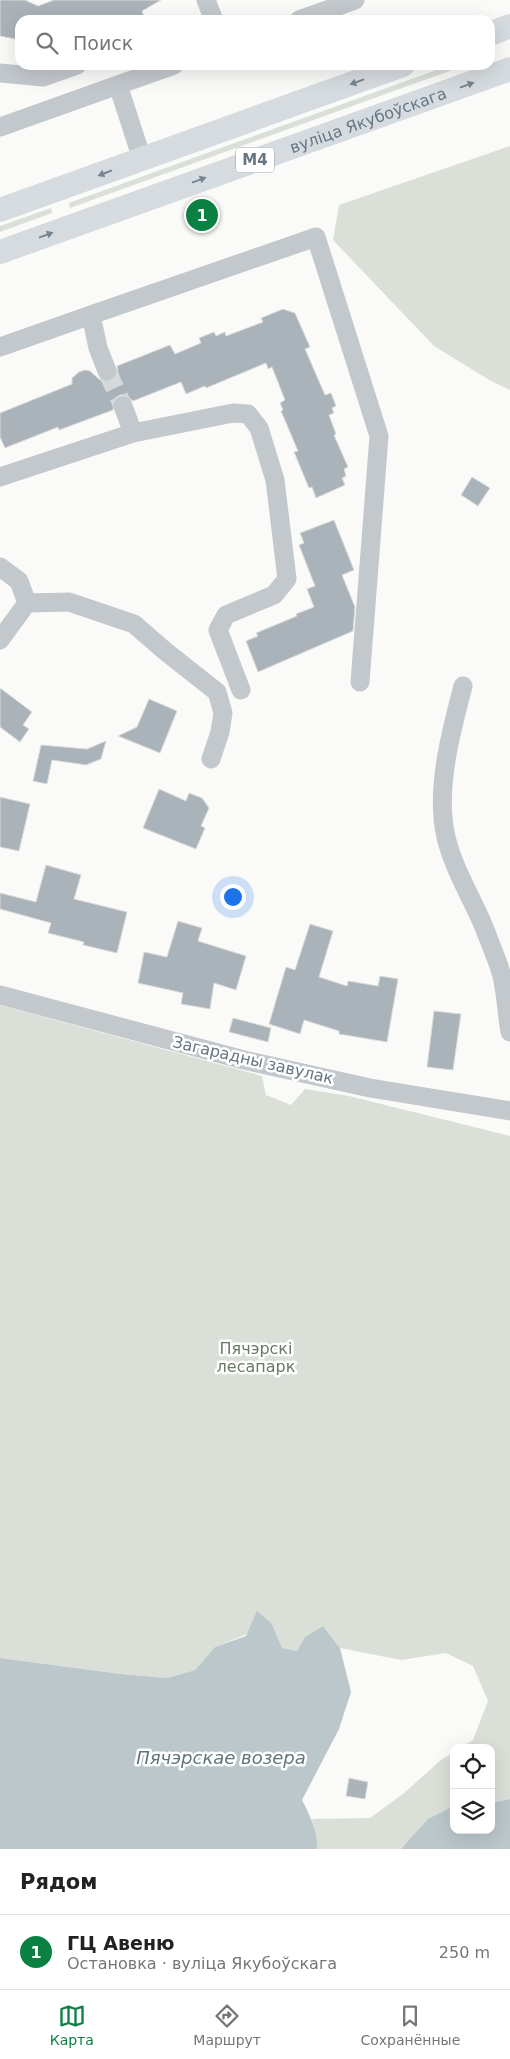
<!DOCTYPE html>
<html lang="ru">
<meta charset="utf-8">
<style>
body{margin:0;font-family:"DejaVu Sans",sans-serif;background:#f2f2f2;color:#222}
.controls{position:absolute;right:15px;bottom:15px;display:grid;overflow:hidden;border-radius:10px;box-shadow:0 5px 20px #0002}
.controls button{width:45px;height:45px;display:grid;place-items:center;padding:0;border:0;border-bottom:1px solid #e0e0e0;background:#fff;color:#222;font:25px sans-serif}
.you{position:absolute;left:232px;top:896px;width:18px;height:18px;margin:-12px;border:4px solid #fff;border-radius:50%;background:#1a73e8;box-shadow:0 0 0 8px #1a73e833}
.badge{display:grid;place-items:center;width:32px;height:32px;border-radius:50%;background:#0b8043;color:#fff;font-size:16px;font-weight:700}
.pin{position:absolute;translate:-50% -50%;border:2px solid #fff;box-shadow:0 1px 5px #0006}
.list{margin:0;padding:0;list-style:none}
h2{display:flex;justify-content:space-between;align-items:center;height:65px;margin:0;padding:0 20px;font-size:21px}
h2 small{font-size:16px;font-weight:400;color:#767676}
.list li{display:grid;grid-template-columns:32px 1fr auto;gap:15px;align-items:center;box-sizing:border-box;height:75px;padding:0 20px;border-top:1px solid #e0e0e0}
.list b{display:block;font-size:19px;white-space:nowrap}
.list p{margin:0;font-size:16px;white-space:nowrap;color:#767676}
.list em{font-size:16px;font-style:normal;color:#767676}
.icon{flex:none;width:28px;height:28px;fill:none;stroke:currentColor;stroke-width:2;stroke-linecap:round;stroke-linejoin:round}
.map{position:relative;flex:none;width:510px;height:1849px;overflow:hidden}
.search{position:absolute;background:#fff;box-shadow:0 5px 20px #0002;left:15px;right:15px;top:15px;height:55px;display:flex;align-items:center;gap:12px;box-sizing:border-box;padding:0 18px;border-radius:15px;color:#767676;font-size:19px}
.sheet{height:140px;background:#fff}
nav{display:flex;justify-content:space-around;align-items:center;box-sizing:border-box;height:70px;border-top:1px solid #e0e0e0;background:#fff;font-size:14px;color:#767676}
nav a{display:grid;justify-items:center;gap:2px}
nav .on{color:#0b8043}
.map>svg:first-child{display:block}
.green{fill:#dadfd7}
.water{fill:#bbc7cb}
.building{fill:#aab3b9;stroke:#dcdcda}
.lines{fill:none;stroke-linecap:round;stroke-linejoin:round}
.minor-tunnel{stroke:#d5d9db;stroke-width:19;stroke-dasharray:19 9;stroke-linecap:butt}
.minor{stroke:#c3c8cc;stroke-width:19}
.major{stroke:#d6dbdf;stroke-width:24}
.oneway{fill:#768591}
.labels{text-anchor:middle;dominant-baseline:central;stroke-width:5;stroke-linejoin:round;paint-order:stroke}
.shield{fill:#fff;stroke:#939fa8;stroke-width:1}
.shield-label{font-size:15px;font-weight:bold;fill:#657683}
.street-label{font-size:16px;fill:#657683;stroke:#fff}
.park-label{font-size:16px;fill:#687a64;stroke:#fff}
.water-label{font-size:18px;font-style:italic;fill:#60757c;stroke:#fff}
</style>
<div class="map">
<svg width="510" height="1849" viewBox="0 0 510 1849">
<rect width="100%" height="100%" fill="#fafaf8"/>
<path class="green" d="M450,65H466L70,208L69,203Z
M510,146V390L491,381L434,346L333,240L339,205Z
M51,208L52,213L0,232V226Z
M0,1005L262,1076L266,1095L291,1105L305,1089L349,1096L510,1136V1799L491,1803V1748H460L473,1740L488,1701L473,1666L446,1653L401,1660L340,1648L323,1626L305,1637L297,1651L282,1648L272,1624L215,1647L195,1670L167,1678L121,1674L0,1658Z
M454,1752V1807L401,1849H317V1841L312,1819L370,1818L403,1794L441,1760Z"/>
<path class="water" d="M257,1611L272,1624L282,1648L297,1651L305,1637L323,1626L340,1648L351,1692L339,1729L302,1800C310,1816 318,1831 317,1849H0V1658L121,1674L167,1678L195,1670L215,1647L246,1636Z
M510,1799V1849H401L428,1819L452,1807L454,1830H491V1803Z"/>
<path class="building" d="M0,0H25L38,6L54,0H161L142,11L145,20H20V40L0,36Z
M283,309L295,313L310,347L305,349L325,395L331,393L336,406L332,408L334,413L329,415L336,434L334,435L348,467L344,469L346,476L342,478L345,485L316,498L312,487L309,488L294,452L298,451L281,411L283,410L280,403L285,400L272,367L268,369L266,363L206,388L205,386L186,394L181,382L133,401L125,395H120L114,399L113,410L59,430L58,427L5,448L0,437V413L72,384V378L79,372L85,370L90,371L100,380L111,382L115,378L118,373L117,366L170,345L175,354L201,343L199,338L214,332L216,336L225,332L226,336L263,322L261,318Z
M472,477L490,488L478,506L461,495Z
M334,520L354,570L342,575L355,607L353,631L258,672L246,641L258,636L256,633L297,616L296,614L314,607L307,589L315,586L299,545L304,543L300,533Z
M0,688L32,712L23,725L29,729L20,742L0,727Z
M149,699L177,711L160,753L118,736L137,727Z
M106,741L101,759L86,765L52,760L47,784L33,781L41,745L87,749Z
M159,789L186,801L189,793L202,798L209,808L201,826L205,828L196,849L143,828Z
M0,797L30,804L19,851L0,847Z
M46,865L81,875L74,899L127,912L117,953L83,945L84,942L48,933L51,923L0,909V893L36,902Z
M178,921L202,928L198,941L246,956L236,990L214,983L210,1009L181,1004L183,993L138,983L144,952L167,957Z
M310,924L333,931L319,977L347,986L348,981L378,986L380,976L398,979L387,1042L339,1034V1031L304,1020L300,1034L269,1024L286,967L295,970Z
M434,1011L461,1014L453,1070L427,1067Z
M233,1018L271,1028L268,1042L229,1032Z
M349,1778L368,1782L365,1799L346,1796Z"/>
<g class="lines">
<path class="minor-tunnel" d="M107,371L123,406"/>
<path class="minor" d="M206,0L213,18
M299,20L355,0
M0,73L43,77L77,65
M118,85L142,159
M0,127L174,65
M91,315L316,237L379,436L360,682
M0,347L91,315L98,348L107,371
M123,406L133,433
M0,477L133,433L233,413L248,414L259,428L275,480L287,579L274,595L226,615L218,630L241,690
M0,567L19,581L27,603L0,640
M27,603L69,602L134,624L165,651L217,692L223,713L220,732L211,759
M463,686C451,732 435,790 446,837C454,871 474,901 486,932C491,946 498,961 502,976C506,994 507,1014 510,1032
M0,995L244,1060L370,1088L510,1111"/>
<g class="major">
<path d="M490,34L510,26"/>
<path d="M0,210L403,65"/>
<path id="s1" d="M0,252L510,69"/>
</g>
</g>
<defs><path id="oneway-solid" d="M-6-.8H1V-3.2L6.5 0L1 3.2V.8H-6Z" transform="scale(1.25)"/></defs>
<g class="oneway">
<use href="#oneway-solid" transform="translate(357 82) rotate(160)"/>
<use href="#oneway-solid" transform="translate(467 85) rotate(-20)"/>
<use href="#oneway-solid" transform="translate(105 173) rotate(159)"/>
<use href="#oneway-solid" transform="translate(199 180) rotate(-20)"/>
<use href="#oneway-solid" transform="translate(46 235) rotate(-20)"/>
</g>
<g class="labels">
<rect class="shield" x="236" y="147.5" width="38" height="25" rx="4"/>
<g class="shield-label">
<text x="255" y="160">М4</text>
</g>
<g class="street-label">
<text stroke="none"><textPath href="#s1" startOffset="391">вуліца Якубоўскага</textPath></text>
<text transform="translate(253 1060) rotate(13)">Загарадны завулак</text>
</g>
<g class="park-label">
<text x="256" y="1348">Пячэрскі<tspan x="256" dy="18">лесапарк</tspan></text>
</g>
<g class="water-label">
<text x="221" y="1757">Пячэрскае возера</text>
</g>
</g>
</svg>
<div class="controls">
<button><svg class="icon" aria-label="locate" viewBox="0 0 24 24"><circle cx="12" cy="12" r="6"/><path d="M12 2v4M12 18v4M2 12h4M18 12h4"/></svg></button>
<button><svg class="icon" aria-label="layers" viewBox="0 0 24 24"><path d="M12 4l9 5-9 5-9-5zM3 14l9 5 9-5"/></svg></button>
</div>
<div class="you"></div>
<div class="pin badge" style="left:202px;top:215px">1</div>
<div class="search"><svg class="icon" aria-label="search" viewBox="0 0 24 24"><circle cx="10" cy="10" r="6"/><path d="M15 15l6 6"/></svg>Поиск</div>
</div>
<section class="sheet">
<h2>Рядом<small></small></h2>
<ul class="list">
<li><span class="badge">1</span><div><b>ГЦ Авеню</b><p>Остановка · вуліца Якубоўскага</p></div><em>250 m</em></li>
</ul>
</section>
<nav>
<a class="on"><svg class="icon" aria-label="map" viewBox="0 0 24 24"><path d="M3 6l6-2 6 2 6-2v14l-6 2-6-2-6 2zM9 4v14M15 6v14"/></svg>Карта</a>
<a><svg class="icon" aria-label="directions" viewBox="0 0 24 24"><path d="M12 3l9 9-9 9-9-9zM9 14v-3h6M13 9l2 2-2 2"/></svg>Маршрут</a>
<a><svg class="icon" aria-label="saved" viewBox="0 0 24 24"><path d="M7 4h10v16l-5-4-5 4z"/></svg>Сохранённые</a>
</nav>
